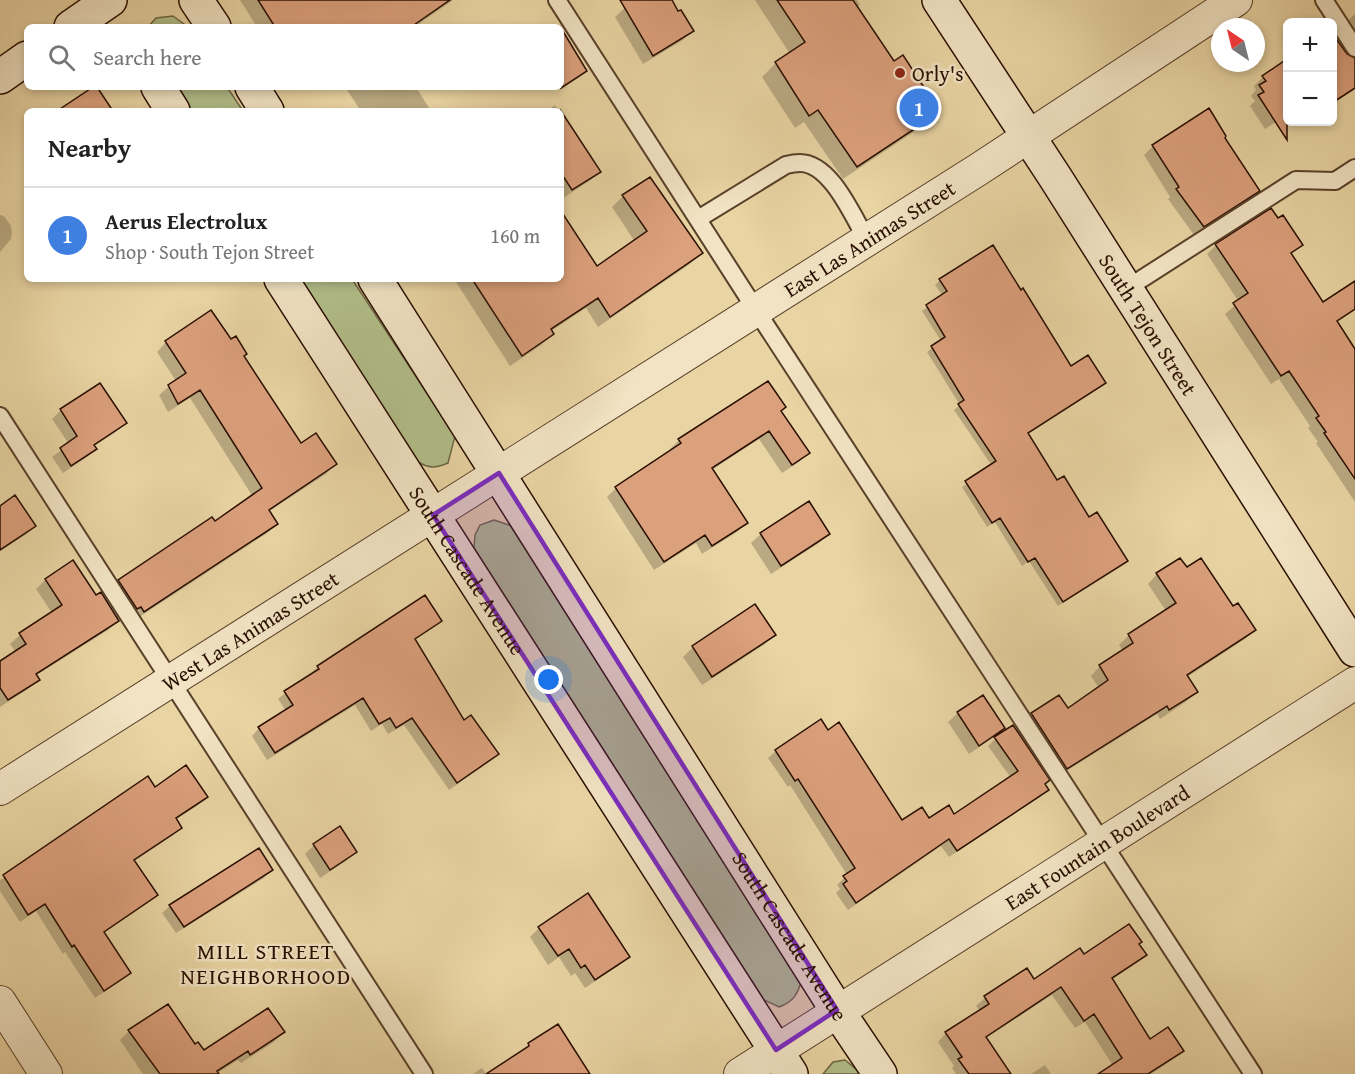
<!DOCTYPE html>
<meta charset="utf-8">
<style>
body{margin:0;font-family:"Gentium Book Plus",serif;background:#f6f6f6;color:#222}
.controls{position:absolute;right:18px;top:18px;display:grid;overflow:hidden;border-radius:9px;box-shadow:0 3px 9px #0003}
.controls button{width:54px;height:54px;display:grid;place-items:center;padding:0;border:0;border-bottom:2px solid #e0e0e0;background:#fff;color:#222;font:30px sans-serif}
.compass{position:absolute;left:1211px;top:18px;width:54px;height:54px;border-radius:50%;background:#fff;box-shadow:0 3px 9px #0003;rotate:325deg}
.you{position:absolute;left:549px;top:680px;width:21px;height:21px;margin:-15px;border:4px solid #fff;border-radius:50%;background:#1a73e8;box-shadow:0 0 0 9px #1a73e833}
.badge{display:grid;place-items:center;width:39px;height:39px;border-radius:50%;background:#8f2418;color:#fff;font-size:20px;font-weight:700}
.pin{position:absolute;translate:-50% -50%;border:3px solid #fff;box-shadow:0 2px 6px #0006}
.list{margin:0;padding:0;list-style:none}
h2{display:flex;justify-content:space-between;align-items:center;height:78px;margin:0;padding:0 24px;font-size:26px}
h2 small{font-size:20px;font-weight:400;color:#767676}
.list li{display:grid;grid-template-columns:39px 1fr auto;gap:18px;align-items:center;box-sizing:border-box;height:96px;padding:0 24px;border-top:2px solid #e0e0e0}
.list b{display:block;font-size:22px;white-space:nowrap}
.list p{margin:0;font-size:20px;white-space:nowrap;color:#767676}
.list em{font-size:20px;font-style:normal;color:#767676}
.icon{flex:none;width:33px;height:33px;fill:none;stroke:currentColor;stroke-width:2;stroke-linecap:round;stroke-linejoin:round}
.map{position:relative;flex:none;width:1355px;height:1074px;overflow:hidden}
.search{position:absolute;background:#fff;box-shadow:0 3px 9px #0003;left:24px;top:24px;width:540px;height:66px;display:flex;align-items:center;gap:15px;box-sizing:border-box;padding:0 21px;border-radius:9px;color:#767676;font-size:22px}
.panel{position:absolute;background:#fff;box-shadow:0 3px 9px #0003;left:24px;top:108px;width:540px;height:174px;border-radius:9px}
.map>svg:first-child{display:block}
.green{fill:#b1be89;stroke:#6d6644;stroke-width:1.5}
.shadow{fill:#0003}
.building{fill:#dba07c;stroke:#290e00;stroke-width:1.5}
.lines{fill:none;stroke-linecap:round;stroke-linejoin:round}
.lane-casing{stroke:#594029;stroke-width:20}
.street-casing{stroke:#594029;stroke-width:34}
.secondary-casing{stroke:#290e00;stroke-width:36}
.lane{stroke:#f1e3c3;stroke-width:16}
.street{stroke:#f1e3c3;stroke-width:32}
.secondary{stroke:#f1e3c3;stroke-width:33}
.marked{fill:#7b2cbf;fill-opacity:0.2;stroke:#7b2cbf;stroke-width:4.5;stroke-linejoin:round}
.poi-dot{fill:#8f2418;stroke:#f1e3c3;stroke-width:2}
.labels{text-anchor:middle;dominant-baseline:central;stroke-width:5;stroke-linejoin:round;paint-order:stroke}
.poi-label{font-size:21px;fill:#290e00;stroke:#f1e3c3;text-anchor:start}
.street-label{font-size:21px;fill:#290e00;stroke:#f1e3c3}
.neighbourhood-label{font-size:22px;letter-spacing:1.5px;fill:#290e00;stroke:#f1e3c3}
</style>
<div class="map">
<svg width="1355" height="1074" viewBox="0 0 1355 1074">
<rect width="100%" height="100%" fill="#e9d4a3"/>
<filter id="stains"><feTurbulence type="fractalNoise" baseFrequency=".00333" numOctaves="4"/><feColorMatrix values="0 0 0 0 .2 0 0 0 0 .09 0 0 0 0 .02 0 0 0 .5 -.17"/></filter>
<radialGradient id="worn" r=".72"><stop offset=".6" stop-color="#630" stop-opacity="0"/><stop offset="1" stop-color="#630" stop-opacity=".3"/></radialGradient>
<path class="green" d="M173,16L188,27H148L156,18Z
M177,87H227L243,111H192Z
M300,279H352L455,436L448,463C436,468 430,469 418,462Z
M494,520L512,526L802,979C798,993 794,1002 779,1007L764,1000L474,548L475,535L480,525Z
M845,1060L862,1074H823L833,1062Z"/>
<path class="shadow" d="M240,0H453L420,23L422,27H257Z
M637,0H670L692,31L683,40L643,64L615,17L625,8Z
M755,0H857L860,5L856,8L894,63L938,112L924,125L843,179L804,122L795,128L762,77L776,63L790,54Z
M1355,14V54L1340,27Z
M1332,40L1349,58L1355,60V89L1332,104Z
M1288,70V114L1265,129L1250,106L1255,101L1251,96L1256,90L1254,86L1263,77Z
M345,87H416L431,111H361Z
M555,105L559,111H547Z
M561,114L599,171L592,179L565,197L561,191Z
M1223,138L1258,191L1249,200L1194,235L1168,199L1170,197L1144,155L1153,146Z
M623,196L701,253L690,264L598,327L586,308L551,331L552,334L541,345L510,366L454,279H561V233L597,268L635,242L612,207Z
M0,215L4,216L11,226L12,233L11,239L0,252Z
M1216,245H1301L1290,255L1323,304L1355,283V310L1336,323L1355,352V502L1316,443L1318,442L1308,428L1310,426L1279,379L1271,384L1225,314L1239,302L1207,254Z
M940,280L1070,368L1104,383L1027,434L1057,482L1126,561L1058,606L1029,561L1022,566L995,522L987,527L962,487L992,466L954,410L960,405L927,352L941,341L922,311L943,296L935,285Z
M166,342L242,356L301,445L335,464L326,474L268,512L276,524L267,533L135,620L110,591L119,581L215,523L253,497L190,398L168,412L159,395L176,381L157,352Z
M100,385L125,423L117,431L93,447L95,449L87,457L63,473L52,457L69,444L52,419L60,411Z
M780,411L808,453L799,462L782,473L759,439L712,470L746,523L737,532L702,554L696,543L654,570L607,497L616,488L672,451L670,449L679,440Z
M0,507L34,526L25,535L0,551Z
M761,534H828L819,543L771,574L751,543Z
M73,562L95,597L117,620L108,630L35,676L38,680L28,689L0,707V663L16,652L10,644L20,635L52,613L36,589L45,580Z
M1186,570L1233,608L1254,630L1245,639L1187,677L1196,692L1187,701L1160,719L1157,714L1057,777L1023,724L1032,715L1059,697L1067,710L1099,688L1091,676L1100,666L1123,651L1119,645L1129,635L1166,611L1148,584L1157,574Z
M424,597L440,621L414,640L463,722L497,754L489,762L449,790L404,725L388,734L382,724L371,731L355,705L267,760L252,736L259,728L286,711L278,699L318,667Z
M755,606L774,635L765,644L702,685L683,657L693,647Z
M982,697L1003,728L994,737L969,754L948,722L958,713Z
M995,739L1047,790L1040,797L949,857L941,846L848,910L836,893L840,889L837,885L847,875L790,785L788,787L768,758L776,751L902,822L954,816L1011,778L988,746Z
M155,789L206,797L198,805L175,820L180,827L172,836L133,862L156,895L147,903L103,933L129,973L121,981L95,998L65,952L63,954L36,911L20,922L0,891V880Z
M314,845L355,852L346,861L320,878L305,854Z
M271,870L264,878L176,933L162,913L170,906Z
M539,928L628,957L618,966L585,988L575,973L571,976L559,957L548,965L530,937Z
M1138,944L1145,955L1136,963L1111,980L1150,1041L1182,1051L1173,1059L1151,1074H1105L1113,1066L1085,1022L1075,1028L1052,995L986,1038L1009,1074H956L952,1068L954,1066L938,1042L946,1033L980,1011L976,1006L985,998L1026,970L1034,981L1084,956Z
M129,1031L194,1046L203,1052L283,1032L274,1042L241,1063L238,1060L216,1074H143L120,1040Z
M1045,1065L1051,1074H1031Z
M482,1068L486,1074H473Z"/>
<path class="building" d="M258,0H450L411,27H275Z
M620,0H672L678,11L681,10L694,31L653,56Z
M777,0H853L894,61L903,55L940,112L857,167L818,110L809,116L775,62L805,42Z
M561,28L587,71L561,88Z
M1332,33L1347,54L1355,58V88L1332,103Z
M1287,59V140L1258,95L1264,92L1259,85L1266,81L1262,76Z
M93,87H97L113,111H57Z
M1209,108L1226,136L1225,138L1260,191L1204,227L1176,189L1179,187L1152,145Z
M561,111L601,172L572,190L561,173Z
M650,177L703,253L610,317L598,298L551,329L554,334L522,356L472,279H561V211L597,266L647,231L622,195Z
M1271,208L1278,218L1283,215L1303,245L1291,253L1323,302L1355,281V309L1337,321L1355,349V479L1324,433L1326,432L1316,418L1319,416L1289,371L1281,376L1233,303L1248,293L1215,244Z
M993,245L1021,290L1023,288L1071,366L1088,355L1106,383L1028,433L1057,480L1064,476L1089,517L1097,512L1128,561L1063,602L1035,558L1028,562L1000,518L992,523L965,481L996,461L958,404L964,400L931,346L945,337L926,305L947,291L939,279Z
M211,310L231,339L236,336L247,354L244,356L301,443L316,433L337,464L269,510L278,524L144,612L141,607L137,609L118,580L212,517L215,521L262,488L200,390L178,404L168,385L186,373L165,341Z
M768,381L786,407L781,411L810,453L792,465L769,431L712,468L748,523L712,546L705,535L664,562L615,487L681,443L678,439Z
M100,383L127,423L94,445L97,449L71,466L60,448L77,436L60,409Z
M15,495L36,526L0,550V506Z
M809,501L830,534L781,566L760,533Z
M1180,558L1187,567L1201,558L1233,606L1238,603L1256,630L1187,675L1198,692L1169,710L1167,706L1067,769L1031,713L1059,695L1068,708L1108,680L1099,665L1133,643L1128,634L1176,603L1156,573Z
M73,560L96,595L101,592L119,621L36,674L40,680L8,700L0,688V661L26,644L19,633L62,605L45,579Z
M425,595L442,621L415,639L464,720L471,715L499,754L457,783L412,718L396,728L390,718L379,724L363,698L275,753L258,727L293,705L284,691L319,669L317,666Z
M755,604L776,635L712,677L692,646Z
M983,695L1005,728L979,746L957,712Z
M821,719L828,730L839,722L902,820L922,807L929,818L949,805L954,814L1018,771L994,737L1013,725L1050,780L1045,784L1049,790L957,851L949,839L856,903L843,884L847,881L843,876L855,868L798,779L795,781L775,750Z
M186,765L208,797L176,818L182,828L134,860L158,895L104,932L131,973L104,991L74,945L72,947L45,904L28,915L3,875L148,776L155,787Z
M340,826L357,852L330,870L313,844Z
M259,848L273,870L184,927L169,905Z
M588,893L630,957L595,980L585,965L581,968L569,949L558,956L538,927Z
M1129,924L1142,942L1139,944L1147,955L1112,978L1150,1039L1168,1027L1184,1051L1148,1074H1098L1122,1058L1094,1014L1084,1021L1061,987L986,1037L1011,1074H969L958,1059L962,1057L945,1032L989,1004L984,996L1027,968L1034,979L1080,948L1084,954Z
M168,1004L195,1044L198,1042L204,1050L268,1008L285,1032L250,1055L248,1051L217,1071L219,1074H160L128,1030Z
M558,1024L590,1074H486L529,1046L528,1043Z"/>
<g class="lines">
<g class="lane-casing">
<path id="lane" d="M557,0L756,310L1253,1074
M1324,0L1355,48
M698,219L786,165C790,164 796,163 800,163C831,163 853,217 867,240
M1126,289L1296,180L1335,181L1355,168
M0,416L424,1074"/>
</g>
<g class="street-casing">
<g id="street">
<path id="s1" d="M0,789L979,169L1236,0"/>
<path d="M0,1002L46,1074"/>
<path id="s2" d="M740,1074L1355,683"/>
</g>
</g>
<g class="secondary-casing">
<g id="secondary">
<path d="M196,0L214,27"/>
<path id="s3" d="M939,0L1055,177L1355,650"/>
<path d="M71,27L110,0"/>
<path d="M0,77L27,58"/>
<path d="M158,87L173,111"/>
<path d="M252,87L267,111"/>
<path id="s4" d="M281,279L791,1074"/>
<path id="s5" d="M375,279L837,1010L880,1074"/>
</g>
</g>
<use href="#lane" class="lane"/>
<use href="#street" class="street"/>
<use href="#secondary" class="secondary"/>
</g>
<path class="marked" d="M499,473L837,1010L776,1050L433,515Z"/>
<circle class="poi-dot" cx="900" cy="73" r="6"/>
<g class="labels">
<g class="poi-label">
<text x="912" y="73">Orly's</text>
</g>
<g class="street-label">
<text stroke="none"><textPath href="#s1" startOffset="1029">East Las Animas Street</textPath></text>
<text stroke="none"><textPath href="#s3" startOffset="386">South Tejon Street</textPath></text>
<text stroke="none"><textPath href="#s4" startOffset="346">South Cascade Avenue</textPath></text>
<text stroke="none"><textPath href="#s1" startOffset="296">West Las Animas Street</textPath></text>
<text stroke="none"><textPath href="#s2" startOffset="423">East Fountain Boulevard</textPath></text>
<text stroke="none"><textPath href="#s5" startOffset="777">South Cascade Avenue</textPath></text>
</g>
<g class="neighbourhood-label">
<text x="266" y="951">MILL STREET<tspan x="266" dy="25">NEIGHBORHOOD</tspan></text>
</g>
</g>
<rect width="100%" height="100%" filter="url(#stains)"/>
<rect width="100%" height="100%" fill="url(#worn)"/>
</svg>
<div class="controls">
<button>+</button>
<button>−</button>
</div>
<svg class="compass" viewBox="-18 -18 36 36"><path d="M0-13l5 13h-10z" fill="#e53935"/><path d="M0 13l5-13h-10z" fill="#767676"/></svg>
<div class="you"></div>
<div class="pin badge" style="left:919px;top:108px;background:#3f7fe0">1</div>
<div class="search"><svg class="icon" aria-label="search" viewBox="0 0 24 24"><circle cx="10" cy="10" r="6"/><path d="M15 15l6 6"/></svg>Search here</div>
<section class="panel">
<h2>Nearby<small></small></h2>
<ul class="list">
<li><span class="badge" style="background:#3f7fe0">1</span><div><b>Aerus Electrolux</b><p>Shop · South Tejon Street</p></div><em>160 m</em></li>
</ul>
</section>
</div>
